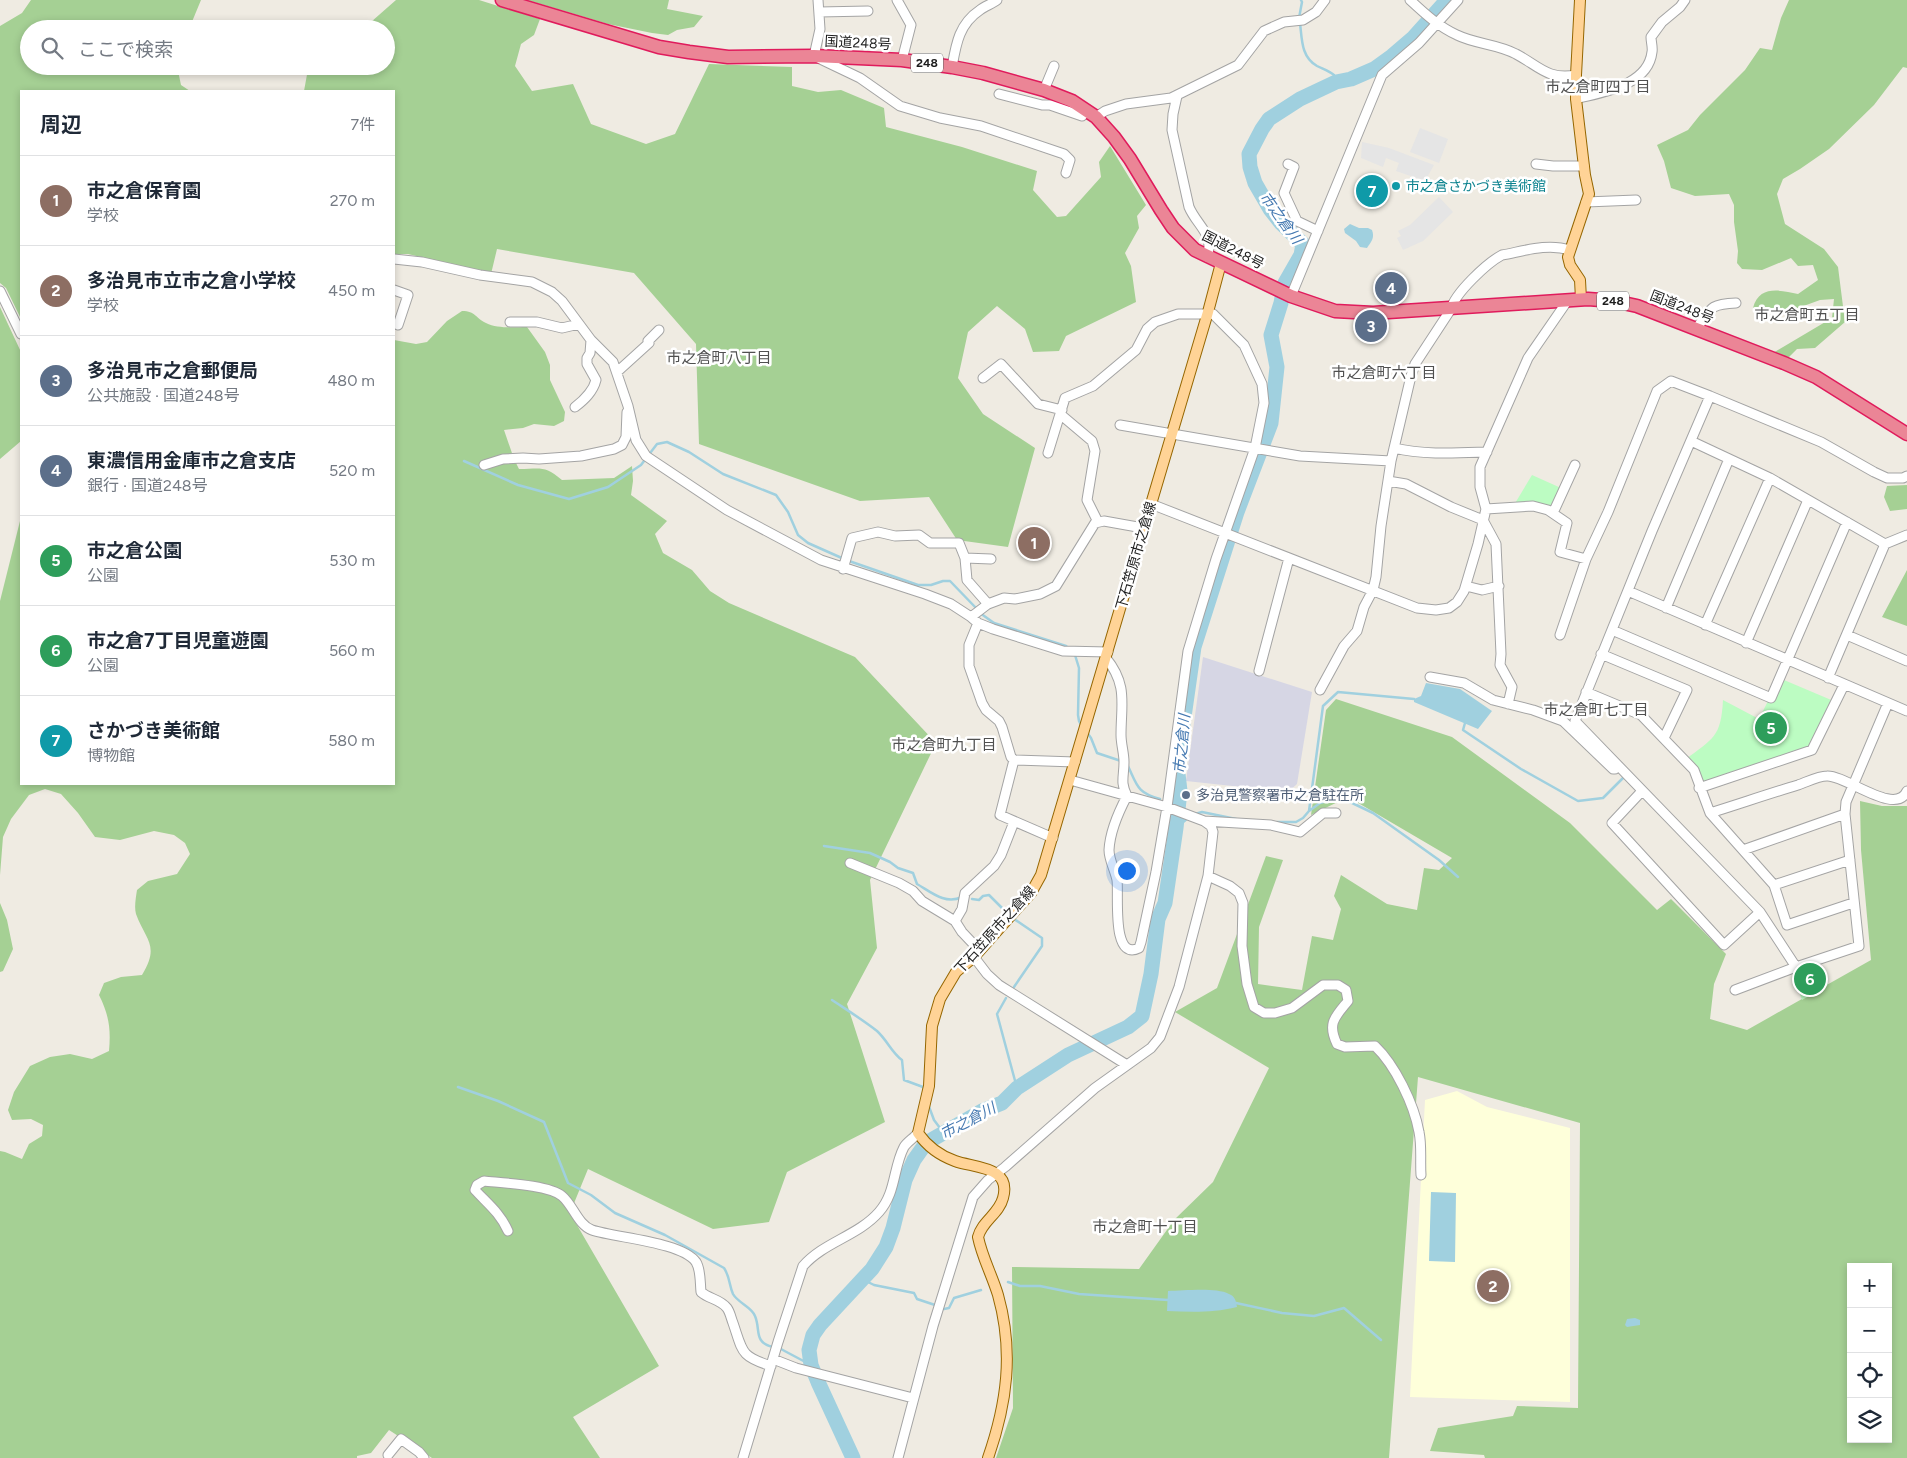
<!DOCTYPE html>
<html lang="ja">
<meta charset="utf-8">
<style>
body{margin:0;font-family:Figtree,"Noto Sans JP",sans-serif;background:#f6f6f7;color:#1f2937}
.controls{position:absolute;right:15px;bottom:15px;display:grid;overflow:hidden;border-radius:0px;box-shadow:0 2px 8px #0003}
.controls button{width:45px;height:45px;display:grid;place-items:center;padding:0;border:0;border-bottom:1px solid #e0e1e3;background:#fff;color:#1f2937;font:25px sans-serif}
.you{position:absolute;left:1126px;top:870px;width:18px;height:18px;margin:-12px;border:4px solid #fff;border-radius:50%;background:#1a73e8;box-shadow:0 0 0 8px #1a73e833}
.badge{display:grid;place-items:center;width:32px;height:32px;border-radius:50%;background:#b45309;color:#fff;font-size:16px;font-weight:700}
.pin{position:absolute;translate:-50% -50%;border:2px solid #fff;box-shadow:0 1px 5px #0006}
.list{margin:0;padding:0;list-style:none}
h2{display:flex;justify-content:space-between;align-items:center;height:65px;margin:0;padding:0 20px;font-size:21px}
h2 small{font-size:16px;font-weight:400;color:#747a83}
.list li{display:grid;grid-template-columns:32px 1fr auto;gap:15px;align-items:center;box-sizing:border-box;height:90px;padding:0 20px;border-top:1px solid #e0e1e3}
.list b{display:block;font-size:19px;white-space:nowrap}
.list p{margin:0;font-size:16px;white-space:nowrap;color:#747a83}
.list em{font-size:16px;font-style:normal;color:#747a83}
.icon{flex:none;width:28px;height:28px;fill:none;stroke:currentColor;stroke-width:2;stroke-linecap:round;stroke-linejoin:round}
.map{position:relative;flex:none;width:1907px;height:1458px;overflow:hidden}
.search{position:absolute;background:#fff;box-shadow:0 2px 8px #0003;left:20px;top:20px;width:375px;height:55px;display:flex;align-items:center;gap:12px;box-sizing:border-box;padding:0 18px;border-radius:28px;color:#747a83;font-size:19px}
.panel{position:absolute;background:#fff;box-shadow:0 2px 8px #0003;left:20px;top:90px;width:375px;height:695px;border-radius:0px}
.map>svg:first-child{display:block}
.education{fill:#feffda}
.forest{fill:#a5d094;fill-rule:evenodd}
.park{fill:#bcfcc2}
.parking{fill:#e5e5e5}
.plaza{fill:#d6d6e4}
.water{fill:#a0d0df}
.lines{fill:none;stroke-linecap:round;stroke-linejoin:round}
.stream{stroke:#a0d0df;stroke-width:2.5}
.river{stroke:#a0d0df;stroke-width:15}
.minor-casing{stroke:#a4a4a4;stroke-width:11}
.major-casing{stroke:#956600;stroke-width:12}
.highway-casing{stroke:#e01b5c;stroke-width:15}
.minor{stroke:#fff;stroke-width:9}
.major{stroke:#ffd396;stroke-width:10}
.highway{stroke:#eb8596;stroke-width:12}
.culture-dot{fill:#0f9aa8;stroke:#fff;stroke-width:2}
.service-dot{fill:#5c6f8a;stroke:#fff;stroke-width:2}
.labels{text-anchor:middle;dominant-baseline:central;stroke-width:5;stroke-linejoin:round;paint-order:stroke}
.shield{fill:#fff;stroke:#616161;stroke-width:1}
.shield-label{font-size:12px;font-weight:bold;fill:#1d1d1d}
.street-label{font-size:14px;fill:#1d1d1d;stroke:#fff}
.culture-label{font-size:14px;fill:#0d838f;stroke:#fff;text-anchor:start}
.service-label{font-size:14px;fill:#4e5e75;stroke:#fff;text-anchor:start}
.neighbourhood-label{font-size:15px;fill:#505050;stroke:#fff}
.water-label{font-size:15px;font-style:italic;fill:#4579b1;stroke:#fff}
</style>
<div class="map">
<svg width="1907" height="1458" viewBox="0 0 1907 1458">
<rect width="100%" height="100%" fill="#efebe2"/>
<path class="education" d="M1457,1091L1487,1107L1570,1128V1402L1410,1397L1425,1100Z"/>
<path class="forest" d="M31,0H201L189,29H29V66H177L181,85L190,91H21V319L6,288L0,283V26L22,13Z
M396,0H479L540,19L534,35L521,44L515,66L532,91L573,84L591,124L646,144L675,134L709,64L792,67V86L818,92L841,90L884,108L886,127L962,147L1037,171L1033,190L1057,217L1066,216L1101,177L1099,162L1110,146L1146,205L1137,216L1139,228L1125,253L1131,266L1136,302L1066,336L1059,351L1033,352L1025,329L997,306L968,332L958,378L983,414L1035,448L1008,547L957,540L929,497L860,501L699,444L696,344L634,273L497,249L491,274L408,254H394V91H304L308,69L311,66H386V29H363Z
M527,0H669L667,9L703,16L694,27L677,30L668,35L652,33L608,24Z
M1789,0H1907V68L1903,67L1874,105L1829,149L1800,169L1783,179L1777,194L1785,224L1824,249L1838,267L1845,322L1815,348L1797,349L1787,359L1773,353L1832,318L1834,299L1820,300L1779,315L1753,308C1759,285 1780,290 1798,294L1818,280L1813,265L1798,266L1791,258L1762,270L1742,269L1737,263L1738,251L1734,222V205L1729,194L1695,196L1671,188L1664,161L1657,145L1688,130L1700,115L1745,70L1760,48L1772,50L1781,18Z
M0,307L21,352V441L0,459Z
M462,311C476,311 475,318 486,323C498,329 514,327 527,327L545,352L550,365V380L565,412L564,421L554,426L534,424L523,428L504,430L514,459L519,469C541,469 544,465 562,480L614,478L632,466L633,481L631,495L667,521L655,534L663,553L692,570L710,591L729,603L855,657L936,743L870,880L877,948L847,1004L885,1122L787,1172L769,1222L713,1229L588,1169L570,1213L659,1366L573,1417L600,1458H432L389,1430L371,1453L357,1456V1458H0V1151L5,1152L22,1159L29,1144L42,1136L43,1125L31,1119L12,1120L8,1110L14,1092L30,1066L50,1057L70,1054L92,1059L109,1051C111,1029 109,1015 99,995L104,983L121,977L142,975C160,945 146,941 136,914C134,907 136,897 137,890L148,881L177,874L190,854L185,843L174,835L154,831L120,840L95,837L78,813L61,794L45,789L29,795L11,819L3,837L0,875V601L21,517V784H394V340L416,344L427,342L447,321Z
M1907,485V509L1890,511L1884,497L1887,486Z
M1907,570V626L1882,617Z
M1336,699L1452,737L1570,823L1657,910L1671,899L1726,954L1714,984L1710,1019L1747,1030L1871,960L1861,850L1860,801L1882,806H1907V1458H1485L1484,1455L1430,1451L1438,1428L1513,1416L1517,1406L1578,1408L1580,1123L1418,1077L1389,1458H996L1013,1408L1012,1267L1139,1269L1174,1220L1213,1182L1269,1068L1175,1012L1217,988L1266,856L1283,860L1259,927L1258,984L1302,990L1312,936L1333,940L1341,909L1334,896L1341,875L1387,904L1417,910L1424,868L1439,870L1452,858L1348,797L1311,815L1326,710ZM1851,1267H1888V1439H1851Z
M0,903L7,920L13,949L3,971L0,972Z"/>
<path class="park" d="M1532,475L1561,488L1553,509L1514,505Z
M1784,680L1836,702L1812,750L1699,788L1685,760C1713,738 1721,738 1723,700L1759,719L1768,701L1773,702Z
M1821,966L1828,985L1802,1000L1792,973Z"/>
<path class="parking" d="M1420,128L1448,139L1439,163L1410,152Z
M1362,142L1389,148L1434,165L1425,181L1396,171L1399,163L1386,158L1383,167L1361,158Z
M1439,197L1453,212L1423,241L1403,250L1397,238L1401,236L1398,231L1410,225Z"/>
<path class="plaza" d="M1203,657L1312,692L1297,784L1288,792L1186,781Z"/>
<path class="water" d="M1350,224L1359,228H1368L1372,230C1375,238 1371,242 1367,248L1360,247L1356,241L1345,233L1344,229Z
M1426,683L1460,689L1492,711L1478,729L1414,702V699L1421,696Z
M1431,1192L1456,1193L1455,1262L1429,1261Z
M1168,1291C1184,1291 1215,1287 1229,1294C1235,1296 1236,1301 1237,1307C1213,1313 1191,1312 1167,1311Z
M1635,1318L1640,1320V1325L1627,1327L1625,1325L1627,1319Z"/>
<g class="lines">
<path class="stream" d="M1299,18L1302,2L1301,0
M1300,23C1302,39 1301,57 1317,66C1323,69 1329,71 1334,75L1336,82
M464,461L518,485L569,499L608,487L641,465L657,444L667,442L689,452L723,474L776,495L788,512L798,535L808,543L844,559
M849,561L918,585H931L943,581H950L977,609
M980,613L994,623L1066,646L1069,649
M1075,655L1079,668L1078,715L1079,721L1081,725
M1465,723L1463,730L1521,769L1578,801L1603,798L1624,777
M1086,731L1091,738L1097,753L1121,761
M1127,764C1137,784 1136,793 1160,799
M1174,802H1177
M1309,811L1323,706L1338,692L1414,699
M1195,814L1202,812L1236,819
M1277,822H1296L1303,818L1309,811L1320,803L1327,801H1348L1373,813L1439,860L1458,877
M1176,828L1188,818
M824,846L870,853L890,862L898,868L913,873L917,884C931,892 945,905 962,897
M972,899L979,900L983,896L989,895L1007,913
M1014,987L1042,946V938L1014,919
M1006,998L997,1014L1017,1088
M832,1000C847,1010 863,1020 877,1031C887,1040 892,1053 902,1060L904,1080L923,1087L924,1092
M458,1087L498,1101L544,1122L568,1183L591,1195L615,1213L665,1235L724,1268C730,1277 729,1285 733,1294C738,1303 752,1307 755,1316C761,1330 753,1342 773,1347
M928,1104L934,1120L943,1132
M862,1279L874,1285L914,1293L917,1299L935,1305
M1008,1282L1020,1286H1040L1079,1294L1168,1300
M1236,1303L1282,1313L1314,1316L1344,1308L1381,1340
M944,1309L949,1308L954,1298L981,1290
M779,1348L811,1365"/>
<path class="river" d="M853,1458L818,1382L811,1365L809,1350L813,1335L820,1325L872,1269L886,1247L893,1228L905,1180L914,1160L926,1143L982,1111L1002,1103L1017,1088L1068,1055L1128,1027L1142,1016L1151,974L1158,919L1165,903L1176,828L1180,791L1177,766L1194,647L1237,512L1271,423L1277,367L1271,335L1281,303L1285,283L1301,255L1303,244L1281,223L1270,209L1255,183L1250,167L1249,154L1262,129L1269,119L1300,99L1336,82L1351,79L1374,69L1392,56L1413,38L1447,0"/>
<g class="minor-casing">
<path id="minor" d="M818,0L820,29L814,56L860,78L900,106L940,118L981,126L1064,154L1070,160L1066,173
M897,0L911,25L902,60
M1410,0C1424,13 1439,27 1457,35C1475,44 1498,44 1516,54C1539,66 1547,80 1576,75
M819,12L868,11
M952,67C956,44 959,24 980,10C985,6 992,4 997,0
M1044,90L1054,66
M999,94L1042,105H1050L1082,116L1087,111
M1177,96L1173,114L1172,130L1189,207C1197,226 1215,234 1207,257
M1576,99C1602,92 1648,86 1652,52C1653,48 1651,42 1651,37L1662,22L1680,7L1685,0
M1096,117L1105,111L1126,104L1171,98L1238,65L1264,31L1284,22L1303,20L1316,12L1325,0
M1288,164L1294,167L1284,193L1297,221L1318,231
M1536,164L1553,166H1584
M1586,202L1636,200
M394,259L422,262L480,275L532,282L552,292L562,301L591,340L613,362L628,406L636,440L646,456L727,510L821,560L925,594L951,604L971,617L978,623L993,629L1063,651L1108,652
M394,290L408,295L398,325
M0,291L21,334
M1291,296L1382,75L1419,43L1458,0
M510,322H537L562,328L579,324
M1697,328C1711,308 1710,304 1736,303
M617,372L649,343L648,341L659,330
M983,378L1001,364L1038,404L1062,410
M1710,396L1652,531L1575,721L1760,912L1796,967L1859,946L1845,814L1846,802L1888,703
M575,407C584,400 593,392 596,380L587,364V358L590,353L591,340
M1120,425L1300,456L1391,461
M1691,441L1770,478L1885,544L1828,678
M1394,448C1424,455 1456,453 1487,452
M1048,453L1060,414
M484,465L503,459L523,458L539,459L581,456L614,449L622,445L626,437L627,412
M1388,481L1406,484L1451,507L1483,520L1496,544L1501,654L1500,665L1512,687L1508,704
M1151,504L1417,608L1436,610L1449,608L1457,602L1464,591L1478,544L1486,509L1480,487V467L1528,358L1568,300
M1486,509L1533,506L1548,510L1567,523L1560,552L1586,559L1608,512L1657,391L1671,381L1710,396L1821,442L1874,472L1887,478H1903L1907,476
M1553,513L1575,465
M1098,522L1087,500L1095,451L1092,441L1060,414L1065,398L1093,386L1136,350L1147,329L1155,322L1178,314H1213L1244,345L1262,384L1264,403L1255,448L1216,559L1188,651L1167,807L1156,872L1141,942L1139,948C1111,962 1119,894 1117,880C1115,870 1109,860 1109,850C1110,831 1118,813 1127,796C1120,782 1124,777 1124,762C1124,753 1121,744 1121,735C1121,704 1128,685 1106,658
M1885,544L1907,535
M965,558L991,559
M843,569L852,538L878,532L895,536L919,535L930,543H959L965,558L967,580L988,604
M1466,586L1482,590L1499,586
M1628,591L1907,711
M1666,608L1729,459
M971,617L988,604L1004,598L1015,599L1040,594L1056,586L1095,523L1104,521L1143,528
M978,623L969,645V666L982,703L986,710L999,721L1002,727L1011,757L1014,760L1075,762
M1705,625L1770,478
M1612,630L1771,698L1847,522
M1560,635L1586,559
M1847,635L1907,661
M1746,643L1808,500
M1601,654L1687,690L1664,738
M1259,671L1289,558
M1430,677L1464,683L1493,700L1533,710L1563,721L1613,769H1615
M1320,690L1344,646L1357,631L1364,607L1373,590L1376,577L1381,526L1391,461L1411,376L1415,364L1451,309C1455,293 1487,263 1502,255C1524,251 1547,243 1570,250
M1586,692L1641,715L1694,770L1710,813L1774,885L1787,925L1853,903
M1014,760L1000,815L1053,838
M1699,788L1812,750L1844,685
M1642,791L1612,823L1724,945L1760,912
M1710,813C1739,804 1768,794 1798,785C1807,782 1818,776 1827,776C1846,775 1896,817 1907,791
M1204,821L1271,825L1300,832L1323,813H1336
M1743,850L1845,814
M850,863L899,883L913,891L922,901L955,921L962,932L980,951
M1208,876L1230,886L1239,893L1243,903L1242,946L1247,984L1254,1007L1264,1013H1275L1292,1008L1323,985H1338L1346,990L1348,1001C1335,1017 1327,1023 1337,1044L1345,1047L1375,1046C1395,1065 1414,1104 1419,1132C1422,1146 1420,1161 1421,1175
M1774,885L1850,860
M955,921L962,909L965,893L994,866L1001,855L1014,822
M974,957L987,974L999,985L1127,1065
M1735,990L1796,967
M508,1231C500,1213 488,1204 475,1190L477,1185L484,1181C503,1183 549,1185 562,1196C573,1205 578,1225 592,1230C616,1238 682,1242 696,1262C701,1270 700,1283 701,1292C709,1299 720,1299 727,1308C730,1312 731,1318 733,1323C743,1352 740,1356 771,1366
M773,1359L796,1368L913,1398
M388,1455L401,1439L419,1452L424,1458
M743,1458L778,1342L803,1266C824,1242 858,1236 879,1212C896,1193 893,1168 904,1147C907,1142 914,1138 918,1133
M898,1458L933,1326L973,1197L988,1180L1005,1167L1095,1088L1151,1048L1160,1037L1179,987L1208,876L1213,832L1211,826L1204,821L1167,807L1070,780"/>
</g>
<g class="major-casing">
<path id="major" d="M1580,0L1576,75V99L1585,175L1589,194L1568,257L1570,265L1580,280L1581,299
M988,1458C1007,1403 1014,1352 998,1295C992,1275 982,1257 978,1237C982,1221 999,1214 1003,1198C1012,1166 974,1168 955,1161C941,1156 927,1146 918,1133L929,1086L932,1026L940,999L956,972L974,957L1031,893L1041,875L1208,312L1221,263"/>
</g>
<g class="highway-casing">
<path id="highway" d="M502,0L659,47L689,52L728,57L814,56L902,60L952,67L983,73L1044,90L1072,101L1096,117L1114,137L1130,159L1161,210L1173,228L1195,250L1291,296L1335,311L1373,313L1588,299L1614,301L1637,306L1784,363L1816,377L1907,434"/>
</g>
<use href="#minor" class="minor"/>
<use href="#major" class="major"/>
<use href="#highway" class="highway"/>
</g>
<circle class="culture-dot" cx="1396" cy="186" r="5"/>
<circle class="service-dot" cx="1186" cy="795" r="5"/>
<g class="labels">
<g class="shield">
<rect x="911" y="53.5" width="32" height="19" rx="4"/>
<rect x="1597" y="291.5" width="32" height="19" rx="4"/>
</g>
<g class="shield-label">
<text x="927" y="63">248</text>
<text x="1613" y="301">248</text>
</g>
<g class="street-label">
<text transform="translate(858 43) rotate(3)">国道248号</text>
<text transform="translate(1233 250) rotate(27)">国道248号</text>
<text transform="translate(1682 307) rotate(21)">国道248号</text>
<text transform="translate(1136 556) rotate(-74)">下石笠原市之倉線</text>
<text transform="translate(995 930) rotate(-48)">下石笠原市之倉線</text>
</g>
<g class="culture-label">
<text x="1406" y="186">市之倉さかづき美術館</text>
</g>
<g class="service-label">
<text x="1196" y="795">多治見警察署市之倉駐在所</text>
</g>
<g class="neighbourhood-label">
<text x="1598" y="87">市之倉町四丁目</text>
<text x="1807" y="315">市之倉町五丁目</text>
<text x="719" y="358">市之倉町八丁目</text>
<text x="1384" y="373">市之倉町六丁目</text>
<text x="1596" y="710">市之倉町七丁目</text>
<text x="944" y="745">市之倉町九丁目</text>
<text x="1145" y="1227">市之倉町十丁目</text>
</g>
<g class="water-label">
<text transform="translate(1281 218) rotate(54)">市之倉川</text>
<text transform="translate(1182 744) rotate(-85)">市之倉川</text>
<text transform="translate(968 1121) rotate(-28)">市之倉川</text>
</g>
</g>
</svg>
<div class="controls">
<button>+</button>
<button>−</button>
<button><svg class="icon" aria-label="locate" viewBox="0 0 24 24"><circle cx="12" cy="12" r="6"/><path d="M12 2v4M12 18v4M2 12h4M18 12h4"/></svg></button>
<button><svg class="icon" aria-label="layers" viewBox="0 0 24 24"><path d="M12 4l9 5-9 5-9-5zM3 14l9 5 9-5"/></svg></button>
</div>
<div class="you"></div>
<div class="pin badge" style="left:1034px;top:543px;background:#8d6e63">1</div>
<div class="pin badge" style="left:1493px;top:1286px;background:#8d6e63">2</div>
<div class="pin badge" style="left:1371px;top:326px;background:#5c6f8a">3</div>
<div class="pin badge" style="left:1391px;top:288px;background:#5c6f8a">4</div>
<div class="pin badge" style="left:1771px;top:728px;background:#2e9e5b">5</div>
<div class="pin badge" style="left:1810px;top:979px;background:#2e9e5b">6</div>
<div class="pin badge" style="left:1372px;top:191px;background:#0f9aa8">7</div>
<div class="search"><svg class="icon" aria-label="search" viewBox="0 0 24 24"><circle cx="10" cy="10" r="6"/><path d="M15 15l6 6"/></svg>ここで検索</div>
<section class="panel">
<h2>周辺<small>7件</small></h2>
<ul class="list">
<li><span class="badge" style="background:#8d6e63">1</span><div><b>市之倉保育園</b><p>学校</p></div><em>270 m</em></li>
<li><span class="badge" style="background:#8d6e63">2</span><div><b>多治見市立市之倉小学校</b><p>学校</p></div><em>450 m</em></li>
<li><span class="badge" style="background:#5c6f8a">3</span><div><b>多治見市之倉郵便局</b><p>公共施設 · 国道248号</p></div><em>480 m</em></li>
<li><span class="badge" style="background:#5c6f8a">4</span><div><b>東濃信用金庫市之倉支店</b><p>銀行 · 国道248号</p></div><em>520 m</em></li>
<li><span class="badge" style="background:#2e9e5b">5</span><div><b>市之倉公園</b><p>公園</p></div><em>530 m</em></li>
<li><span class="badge" style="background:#2e9e5b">6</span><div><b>市之倉7丁目児童遊園</b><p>公園</p></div><em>560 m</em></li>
<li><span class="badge" style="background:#0f9aa8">7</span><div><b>さかづき美術館</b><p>博物館</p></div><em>580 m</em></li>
</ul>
</section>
</div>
